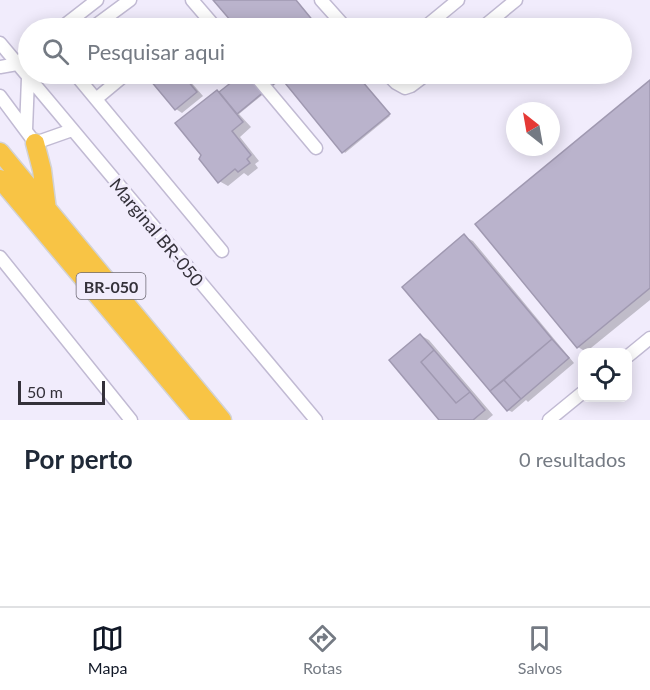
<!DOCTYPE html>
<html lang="pt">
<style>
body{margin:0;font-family:Lato,sans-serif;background:#f2f2f3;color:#1f2937}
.controls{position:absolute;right:18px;bottom:18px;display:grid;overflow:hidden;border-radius:12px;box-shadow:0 3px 15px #0003}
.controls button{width:54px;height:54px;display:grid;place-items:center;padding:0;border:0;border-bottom:2px solid #e0e1e3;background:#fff;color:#1f2937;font:30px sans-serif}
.compass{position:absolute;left:506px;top:102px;width:54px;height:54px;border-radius:50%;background:#fff;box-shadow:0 3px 15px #0003;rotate:329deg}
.scale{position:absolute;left:18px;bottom:15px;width:87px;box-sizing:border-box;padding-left:6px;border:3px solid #34313a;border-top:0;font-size:16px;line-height:21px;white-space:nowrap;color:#34313a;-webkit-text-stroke:4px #f1ecfc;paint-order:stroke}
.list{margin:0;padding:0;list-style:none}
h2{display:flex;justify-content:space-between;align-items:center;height:78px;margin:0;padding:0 24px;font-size:26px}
h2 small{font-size:20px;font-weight:400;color:#747a83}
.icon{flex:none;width:33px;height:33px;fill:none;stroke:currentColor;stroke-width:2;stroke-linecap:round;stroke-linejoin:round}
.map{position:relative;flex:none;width:650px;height:420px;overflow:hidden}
.search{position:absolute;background:#fff;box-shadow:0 3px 15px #0003;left:18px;right:18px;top:18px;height:66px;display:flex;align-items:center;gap:15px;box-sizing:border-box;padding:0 21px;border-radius:33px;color:#747a83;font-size:22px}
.sheet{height:186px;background:#fff}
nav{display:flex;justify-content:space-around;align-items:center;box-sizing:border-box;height:84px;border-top:2px solid #e0e1e3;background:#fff;font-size:16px;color:#747a83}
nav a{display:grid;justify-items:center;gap:3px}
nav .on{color:#111827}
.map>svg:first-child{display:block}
.shadow{fill:#0003}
.building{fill:#bab3cc;stroke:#a099b1;stroke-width:1.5}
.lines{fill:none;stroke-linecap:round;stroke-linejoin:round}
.minor-casing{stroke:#c1bad3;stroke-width:15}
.highway-casing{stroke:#d2d2d4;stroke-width:21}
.minor{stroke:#fff;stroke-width:12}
.highway{stroke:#f8c445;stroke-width:18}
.labels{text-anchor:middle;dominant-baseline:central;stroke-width:6;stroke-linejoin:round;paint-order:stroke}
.shield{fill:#f1ecfc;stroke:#6d6974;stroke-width:1.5}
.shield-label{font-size:16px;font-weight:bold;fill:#34313a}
.street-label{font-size:18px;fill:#34313a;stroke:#f1ecfc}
</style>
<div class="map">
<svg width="650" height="420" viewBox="0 0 650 420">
<rect width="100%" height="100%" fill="#f1ecfc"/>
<path class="shadow" d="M215,0H295L319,28H239Z
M147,74H184L203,96L182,113L176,109Z
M244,74H356L390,116L345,153L283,78L239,114L251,127L240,137L259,161L255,164L258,168L248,176L244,173L228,186L219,181V94Z
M650,82V300L586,352L578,347Z
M464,236L473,241L574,363L528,402L526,400L512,412L508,410L404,287Z
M420,335L429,340L493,415L487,420H441Z"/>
<path class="building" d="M213,0H296L319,28H237Z
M145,74H182L197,92L175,110Z
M242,74H356L390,114L342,153L281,78L237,114L219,92Z
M650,80V288L577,348L475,224Z
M217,90L243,122L232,131L251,155L247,159L250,163L238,172L235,169L218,183L199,159L201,155L175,123Z
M464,234L552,339L490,391L402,287Z
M420,334L434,350L421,362L456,403L470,392L485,410L473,420H439L389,360Z
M552,339L569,358L521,399L504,380Z
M434,350L470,392L456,403L421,362Z
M504,380L521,399L507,411L490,391Z"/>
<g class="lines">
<g class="minor-casing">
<path id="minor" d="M192,0L216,28
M321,0L346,28
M61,28L97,0
M92,28L130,0
M424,28L458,0
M482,28L516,0
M0,43L316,420
M0,67L17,64L28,54
M75,74L222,251
M254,74L316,148
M387,74L396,83L405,88L411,86L427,74
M0,96L35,143L72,130
M96,99L126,74
M26,130L28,78L31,76
M0,257L131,420
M628,356L650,338
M549,420L582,393"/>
</g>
<g class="highway-casing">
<path id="highway" d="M35,143L42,170L47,210
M0,152L222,420
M0,179L202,420"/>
</g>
<use href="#minor" class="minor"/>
<use href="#highway" class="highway"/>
</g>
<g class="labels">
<rect class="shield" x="76.5" y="273" width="69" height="26" rx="4.5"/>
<g class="shield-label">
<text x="111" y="286">BR-050</text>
</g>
<g class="street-label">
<text transform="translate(157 232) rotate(50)">Marginal BR-050</text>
</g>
</g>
</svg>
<div class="controls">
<button><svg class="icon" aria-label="locate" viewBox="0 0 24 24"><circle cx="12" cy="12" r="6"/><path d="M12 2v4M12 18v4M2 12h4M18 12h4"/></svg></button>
</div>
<svg class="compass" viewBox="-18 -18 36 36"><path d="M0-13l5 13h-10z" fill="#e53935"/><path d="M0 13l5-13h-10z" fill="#747a83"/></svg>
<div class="scale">50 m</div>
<div class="search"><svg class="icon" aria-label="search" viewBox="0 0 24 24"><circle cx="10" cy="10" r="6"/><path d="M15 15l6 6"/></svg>Pesquisar aqui</div>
</div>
<section class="sheet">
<h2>Por perto<small>0 resultados</small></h2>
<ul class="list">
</ul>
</section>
<nav>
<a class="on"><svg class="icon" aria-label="map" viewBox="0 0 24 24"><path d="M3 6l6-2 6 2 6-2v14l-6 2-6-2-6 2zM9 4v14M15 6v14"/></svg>Mapa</a>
<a><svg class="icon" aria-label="directions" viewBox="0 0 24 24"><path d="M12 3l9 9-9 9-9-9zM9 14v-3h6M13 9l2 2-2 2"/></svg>Rotas</a>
<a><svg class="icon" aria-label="saved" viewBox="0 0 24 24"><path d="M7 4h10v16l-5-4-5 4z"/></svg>Salvos</a>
</nav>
